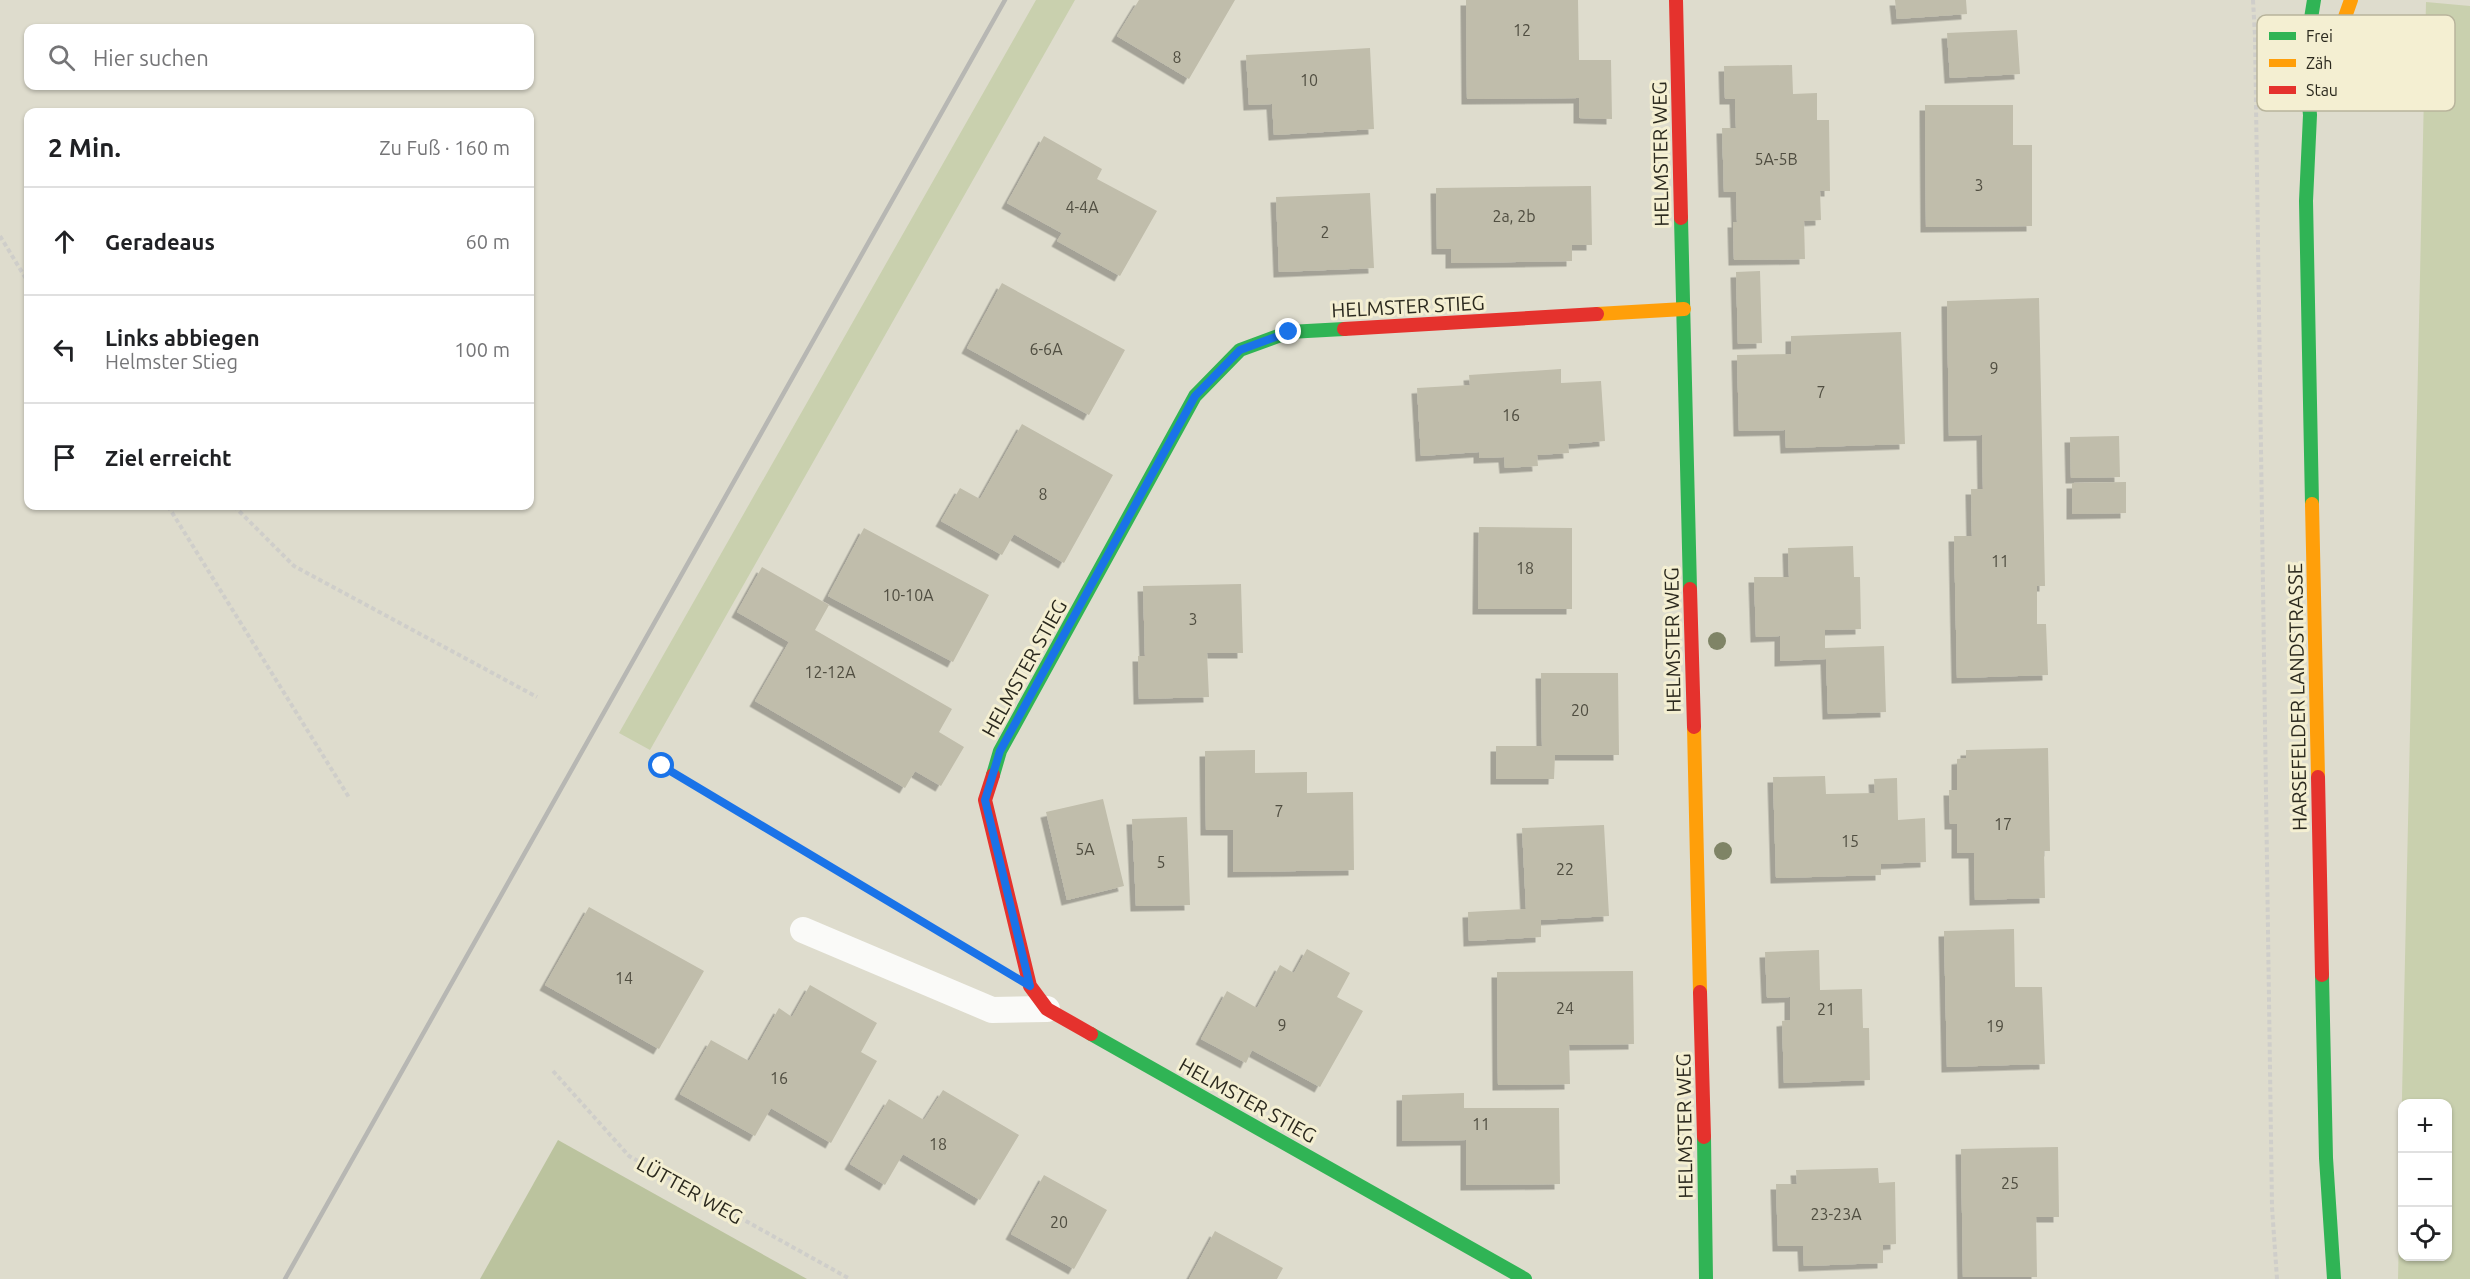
<!DOCTYPE html>
<html lang="de">
<meta charset="utf-8">
<style>
body{margin:0;font-family:Ubuntu,sans-serif;background:#f2f2f2;color:#202124}
.controls{position:absolute;right:18px;bottom:18px;display:grid;overflow:hidden;border-radius:12px;box-shadow:0 2px 4px #0004}
.controls button{width:54px;height:54px;display:grid;place-items:center;padding:0;border:0;border-bottom:2px solid #e0e0e0;background:#fff;color:#202124;font:30px sans-serif}
.stop{position:absolute;width:18px;height:18px;margin:-14px;border:4px solid #1a73e8;border-radius:50%;background:#fff}
.stop.end{background:#1a73e8;border-color:#fff;box-shadow:0 2px 6px #0008}
.list{margin:0;padding:0;list-style:none}
h2{display:flex;justify-content:space-between;align-items:center;height:78px;margin:0;padding:0 24px;font-size:26px}
h2 small{font-size:20px;font-weight:400;color:#757577}
.list li{display:grid;grid-template-columns:39px 1fr auto;gap:18px;align-items:center;box-sizing:border-box;height:108px;padding:0 24px;border-top:2px solid #e0e0e0}
.list b{display:block;font-size:22px;white-space:nowrap}
.list p{margin:0;font-size:20px;white-space:nowrap;color:#757577}
.list em{font-size:20px;font-style:normal;color:#757577}
.icon{flex:none;width:33px;height:33px;fill:none;stroke:currentColor;stroke-width:2;stroke-linecap:round;stroke-linejoin:round}
.map{position:relative;flex:none;width:2470px;height:1279px;overflow:hidden}
.search{position:absolute;background:#fff;box-shadow:0 2px 4px #0004;left:24px;top:24px;width:510px;height:66px;display:flex;align-items:center;gap:15px;box-sizing:border-box;padding:0 21px;border-radius:12px;color:#757577;font-size:22px}
.panel{position:absolute;background:#fff;box-shadow:0 2px 4px #0004;left:24px;top:108px;width:510px;height:402px;border-radius:12px}
.map>svg:first-child{display:block}
.green{fill:#c9d0ae;fill-rule:evenodd}
.forest{fill:#bbc39e}
.building{fill:#c0bdab;filter:url(#shadow)}
.lines{fill:none;stroke-linecap:round;stroke-linejoin:round}
.path{stroke:#cfceca;stroke-width:4;stroke-dasharray:4.5 3;stroke-linecap:butt}
.lane{stroke:#fafaf8;stroke-width:26}
.fast{stroke:#30b455;stroke-width:14}
.slow{stroke:#ff9f0a;stroke-width:14}
.jam{stroke:#e5322d;stroke-width:14}
.rail{stroke:#b7b7b3;stroke-width:4.5}
.tree{fill:#7f8466}
.route{stroke:#1a73e8;stroke-width:8}
.labels{text-anchor:middle;dominant-baseline:central;stroke-width:6;stroke-linejoin:round;paint-order:stroke}
.number-label{font-size:16px;fill:#504e41}
.street-label{font-size:20px;fill:#2b291e;stroke:#f4efd2}
.key{fill:#f4efd2;stroke:#b8b49c;stroke-width:1.5}
.key-label{font-size:16px;fill:#2b291e}
</style>
<div class="map">
<svg width="2470" height="1279" viewBox="0 0 2470 1279">
<defs>
<filter id="shadow"><feDropShadow dx="-5.5" dy="5.5" stdDeviation="0" flood-color="#0004"/></filter>
</defs>
<rect width="100%" height="100%" fill="#dedccd"/>
<path class="green" d="M1036,0H1075L650,750L619,733Z
M2426,2L2470,6V1279H2398ZM2402,1104H2448V1256H2402Z"/>
<path class="forest" d="M558,1140L807,1279H480Z"/>
<path class="building" d="M1139,0H1235L1189,79L1117,36Z
M1466,0H1578L1579,60H1611L1612,119L1579,118V98L1467,99Z
M1895,0H1966L1967,14L1897,19Z
M2017,30L2020,74L1950,78L1947,33Z
M1370,48L1374,129L1274,135L1272,104L1249,105L1246,55Z
M1792,65L1793,94L1817,93V120H1829L1830,191H1820L1821,220L1804,221L1805,259L1734,260L1733,222H1737L1736,192H1724L1722,128H1736L1735,99H1725L1724,66Z
M1925,105H2013V145H2032V226L1926,227Z
M1044,136L1102,169L1097,179L1157,211L1120,276L1057,241L1062,233L1007,203Z
M1591,186L1592,245H1572V261L1451,263V249H1437L1436,188Z
M1370,193L1374,268L1279,272L1276,197Z
M1760,271L1762,343L1738,344L1736,272Z
M1002,283L1125,350L1089,415L967,348Z
M2039,298L2045,586H2037V624H2046L2048,675L1957,678L1954,536H1972L1971,489H1983L1982,435L1949,436L1947,301Z
M1901,332L1905,444L1786,448L1785,430L1739,431L1737,355L1791,354V336Z
M1561,369V383L1601,381L1605,441L1568,444L1569,453L1537,455L1538,466L1505,468L1504,457L1479,458V452L1421,456L1417,388L1470,385L1469,375Z
M1022,424L1113,475L1064,563L1014,534L1002,555L941,521L960,488L980,499Z
M2119,436L2120,477L2071,478L2070,437Z
M2126,482V513L2072,514V483Z
M1479,527L1572,528V609H1478Z
M864,528L989,595L953,662L828,596Z
M1853,546L1854,577H1860L1861,629L1825,630V648L1884,646L1886,712L1828,714L1826,659L1780,661V636L1756,637L1754,577H1789L1788,548Z
M762,567L829,605L815,630L952,709L939,732L964,747L941,786L915,771L905,788L755,701L789,642L737,612Z
M1241,584L1243,653H1207L1209,697L1139,699L1138,656H1145L1143,586Z
M1541,673H1618L1619,755H1555L1554,779H1496V746H1542Z
M2048,748L2050,851H2044L2045,898L1975,900L1974,853H1957V824H1950L1949,790H1957V759L1966,758V750Z
M1255,750V773L1307,772V793L1353,792L1354,870L1233,872V830H1206L1205,751Z
M1825,776L1826,794L1875,793L1874,779L1897,778L1898,820L1925,818L1926,862L1881,864V875L1776,878L1773,777Z
M1103,799L1124,886L1067,900L1046,812Z
M1187,817L1190,905L1136,906L1132,819Z
M1604,825L1609,916L1541,920V937L1469,941L1468,912L1526,909L1522,828Z
M589,907L704,971L659,1049L545,985Z
M2014,929L2015,987H2042L2045,1064L1947,1067L1944,931Z
M1307,949L1350,973L1337,997L1363,1011L1320,1087L1252,1050L1246,1063L1201,1039L1227,991L1257,1008L1280,965L1294,973Z
M1819,950L1820,990L1862,989L1863,1028H1869L1870,1080L1784,1083L1782,1021L1790,1020V997L1767,998L1765,952Z
M1633,971L1634,1044L1569,1045L1570,1084L1498,1085L1497,972Z
M810,985L877,1023L861,1052L877,1061L831,1143L771,1108L755,1136L680,1094L711,1040L749,1061L779,1008L792,1017Z
M943,1090L1019,1135L980,1200L903,1154L885,1185L850,1164L889,1099L924,1120Z
M1464,1093V1108H1559L1560,1184L1466,1185V1140L1402,1141V1095Z
M2058,1147L2059,1217H2036L2037,1277H1963L1961,1149Z
M1878,1168L1879,1183L1895,1182L1896,1244L1883,1245V1263L1804,1266L1803,1246H1778L1776,1184H1797L1796,1170Z
M1044,1175L1107,1210L1074,1269L1011,1234Z
M1215,1231L1283,1268L1277,1279H1189Z"/>
<g class="lines">
<path class="path" d="M2253,0L2255,36L2272,1207L2277,1279
M0,236L28,282
M168,506L350,799
M234,506L294,566L537,697
M662,766L978,955
M553,1071L629,1156L850,1279"/>
<path class="lane" d="M803,930L992,1010L1047,1009"/>
<path class="fast" d="M1681,218L1690,589
M2312,504L2306,201L2310,115L2306,71L2308,37L2314,0
M993,775L1000,751L1195,396L1240,350L1289,332L1344,329
M2322,975L2326,1158L2334,1279
M1091,1034L1525,1279
M1704,1137L1706,1279"/>
<path class="slow" d="M2315,102L2351,0
M1597,314L1684,309
M2312,504L2318,777
M1694,727L1700,992"/>
<path class="jam" d="M1676,0L1681,218
M1344,329L1597,314
M1690,589L1694,727
M993,775L985,800L1030,986L1047,1009L1091,1034
M2318,777L2322,975
M1700,992L1704,1137"/>
<path class="rail" d="M285,1279L1005,0"/>
</g>
<g class="tree">
<circle cx="1717" cy="641" r="9"/>
<circle cx="1723" cy="851" r="9"/>
</g>
<g class="lines">
<path class="route" d="M662,766L1030,986L985,800L1000,751L1195,396L1240,350L1289,332"/>
</g>
<g class="labels">
<g class="number-label">
<text x="1522" y="30">12</text>
<text x="1177" y="57">8</text>
<text x="1309" y="80">10</text>
<text x="1776" y="159">5A-5B</text>
<text x="1979" y="185">3</text>
<text x="1082" y="207">4-4A</text>
<text x="1514" y="216">2a, 2b</text>
<text x="1325" y="232">2</text>
<text x="1046" y="349">6-6A</text>
<text x="1994" y="368">9</text>
<text x="1821" y="392">7</text>
<text x="1511" y="415">16</text>
<text x="1043" y="494">8</text>
<text x="2000" y="561">11</text>
<text x="1525" y="568">18</text>
<text x="908" y="595">10-10A</text>
<text x="1193" y="619">3</text>
<text x="830" y="672">12-12A</text>
<text x="1580" y="710">20</text>
<text x="1279" y="811">7</text>
<text x="2003" y="824">17</text>
<text x="1850" y="841">15</text>
<text x="1085" y="849">5A</text>
<text x="1161" y="862">5</text>
<text x="1565" y="869">22</text>
<text x="624" y="978">14</text>
<text x="1565" y="1008">24</text>
<text x="1826" y="1009">21</text>
<text x="1282" y="1025">9</text>
<text x="1995" y="1026">19</text>
<text x="779" y="1078">16</text>
<text x="1481" y="1124">11</text>
<text x="938" y="1144">18</text>
<text x="2010" y="1183">25</text>
<text x="1836" y="1214">23-23A</text>
<text x="1059" y="1222">20</text>
</g>
<g class="street-label">
<text transform="translate(1660 154) rotate(-91)">HELMSTER WEG</text>
<text transform="translate(1408 306) rotate(-3)">HELMSTER STIEG</text>
<text transform="translate(1672 640) rotate(-91)">HELMSTER WEG</text>
<text transform="translate(1024 668) rotate(-61)">HELMSTER STIEG</text>
<text transform="translate(2297 697) rotate(-91)">HARSEFELDER LANDSTRASSE</text>
<text transform="translate(1248 1100) rotate(29)">HELMSTER STIEG</text>
<text transform="translate(1684 1126) rotate(-91)">HELMSTER WEG</text>
<text transform="translate(690 1190) rotate(29)">LÜTTER WEG</text>
</g>
</g>
<rect x="2257" y="15" width="198" height="96" rx="9" class="key"/>
<rect x="2269" y="32" width="27" height="8" fill="#30b455"/>
<rect x="2269" y="59" width="27" height="8" fill="#ff9f0a"/>
<rect x="2269" y="86" width="27" height="8" fill="#e5322d"/>
<g class="key-label">
<text x="2306" y="42">Frei</text>
<text x="2306" y="69">Zäh</text>
<text x="2306" y="96">Stau</text>
</g>
</svg>
<div class="controls">
<button>+</button>
<button>−</button>
<button><svg class="icon" aria-label="locate" viewBox="0 0 24 24"><circle cx="12" cy="12" r="6"/><path d="M12 2v4M12 18v4M2 12h4M18 12h4"/></svg></button>
</div>
<div class="stop" style="left:662px;top:766px"></div>
<div class="stop end" style="left:1289px;top:332px"></div>
<div class="search"><svg class="icon" aria-label="search" viewBox="0 0 24 24"><circle cx="10" cy="10" r="6"/><path d="M15 15l6 6"/></svg>Hier suchen</div>
<section class="panel">
<h2>2 Min.<small>Zu Fuß · 160 m</small></h2>
<ul class="list">
<li><svg class="icon" aria-label="ahead" viewBox="0 0 24 24"><path d="M12 20V5M6 11l6-6 6 6"/></svg><div><b>Geradeaus</b></div><em>60 m</em></li>
<li><svg class="icon" aria-label="left" viewBox="0 0 24 24"><path d="M17 20v-9H6M10 6l-5 5 5 5"/></svg><div><b>Links abbiegen</b><p>Helmster Stieg</p></div><em>100 m</em></li>
<li><svg class="icon" aria-label="arrive" viewBox="0 0 24 24"><path d="M6 21V4h12l-3 4 3 4H6"/></svg><div><b>Ziel erreicht</b></div></li>
</ul>
</section>
</div>
